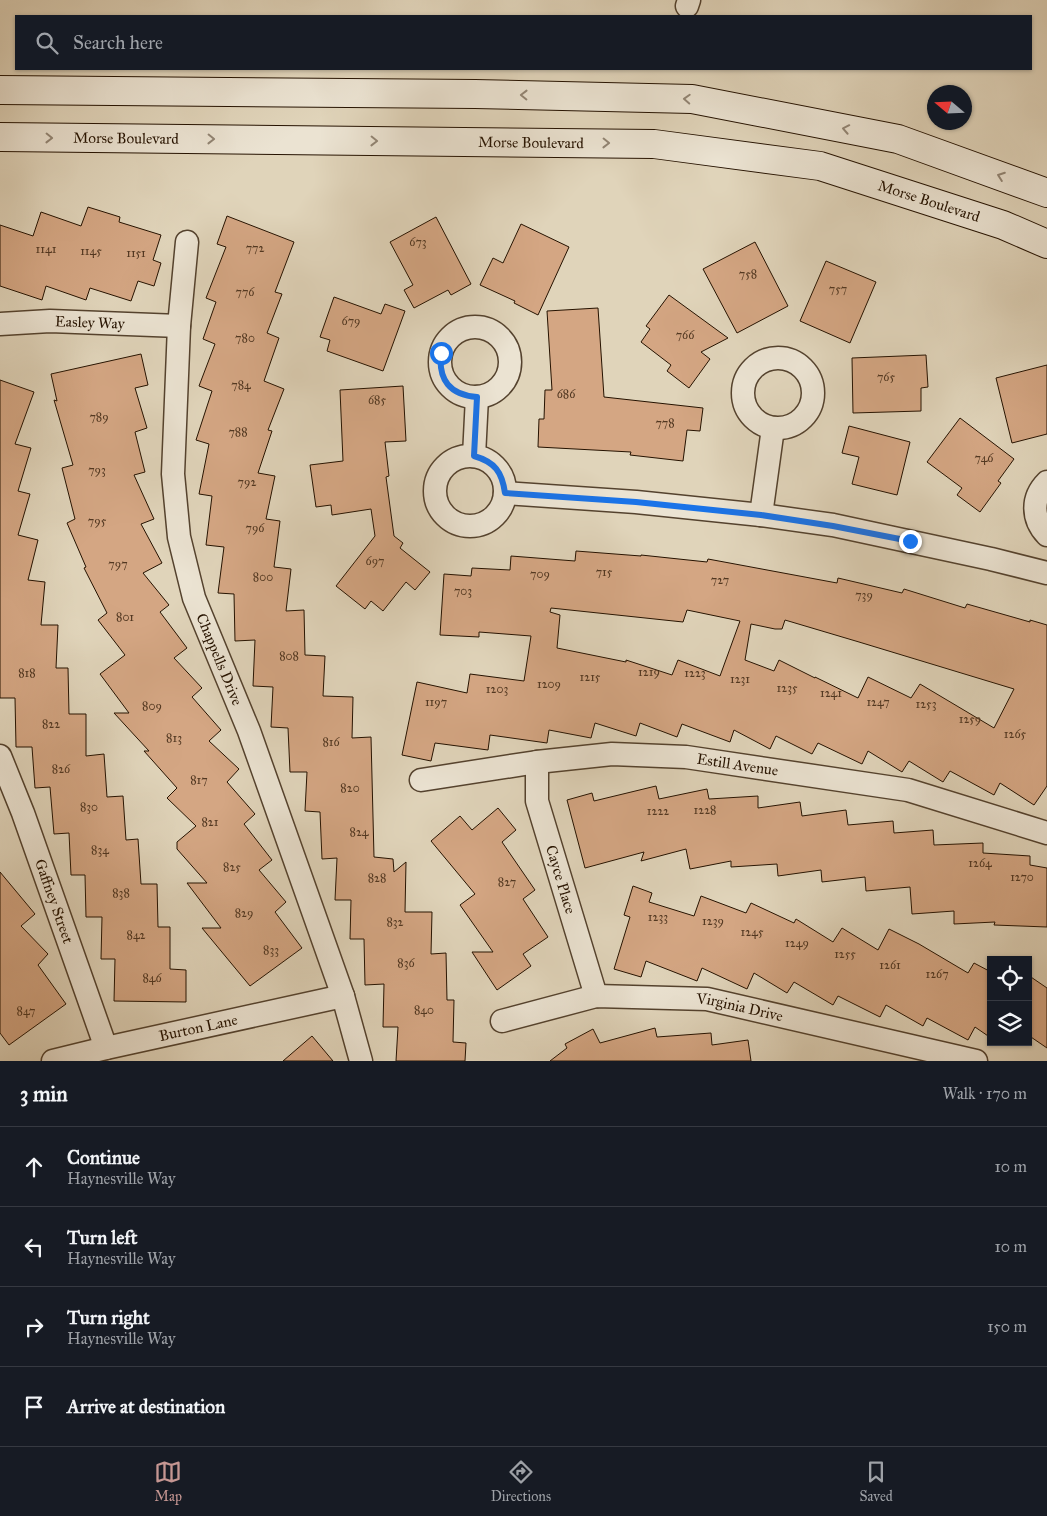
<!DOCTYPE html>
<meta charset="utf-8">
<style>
body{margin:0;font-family:"IM FELL Great Primer",serif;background:#242831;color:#f1f3f6}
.controls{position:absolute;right:15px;bottom:15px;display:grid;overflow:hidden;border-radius:0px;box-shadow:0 1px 4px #0004}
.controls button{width:45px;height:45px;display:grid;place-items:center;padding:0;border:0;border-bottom:1px solid #363941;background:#171b24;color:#f1f3f6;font:25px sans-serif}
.compass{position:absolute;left:927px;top:85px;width:45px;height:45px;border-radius:50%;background:#171b24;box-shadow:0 1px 4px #0004;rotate:289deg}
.stop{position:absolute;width:15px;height:15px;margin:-11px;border:4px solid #1a73e8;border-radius:50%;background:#fff}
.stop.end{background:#1a73e8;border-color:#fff;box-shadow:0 1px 5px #0008}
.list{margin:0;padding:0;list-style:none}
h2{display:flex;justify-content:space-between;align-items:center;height:65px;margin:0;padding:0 20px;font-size:21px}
h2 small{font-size:16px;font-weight:400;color:#9ea1a6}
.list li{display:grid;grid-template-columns:32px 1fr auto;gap:15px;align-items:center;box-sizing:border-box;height:80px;padding:0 20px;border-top:1px solid #363941}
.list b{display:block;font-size:19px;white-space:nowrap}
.list p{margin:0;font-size:16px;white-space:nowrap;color:#9ea1a6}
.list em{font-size:16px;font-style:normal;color:#9ea1a6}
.icon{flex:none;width:28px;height:28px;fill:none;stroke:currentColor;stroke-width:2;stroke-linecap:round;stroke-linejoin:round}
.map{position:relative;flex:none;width:1047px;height:1061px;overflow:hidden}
.search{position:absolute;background:#171b24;box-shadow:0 1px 4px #0004;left:15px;right:15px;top:15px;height:55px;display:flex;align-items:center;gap:12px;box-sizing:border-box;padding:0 18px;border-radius:0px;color:#9ea1a6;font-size:19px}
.sheet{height:385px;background:#171b24}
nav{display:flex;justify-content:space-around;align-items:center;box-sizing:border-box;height:70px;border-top:1px solid #363941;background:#171b24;font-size:14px;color:#9ea1a6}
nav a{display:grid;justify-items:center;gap:2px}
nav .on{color:#c59692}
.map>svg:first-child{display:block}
.building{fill:#d4a683;stroke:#251200;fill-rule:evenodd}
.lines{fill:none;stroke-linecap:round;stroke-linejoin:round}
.minor-casing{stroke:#54422e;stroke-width:25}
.secondary-casing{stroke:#251200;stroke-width:30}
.minor{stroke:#ebe3d2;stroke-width:22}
.secondary{stroke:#ebe3d2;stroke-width:28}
.oneway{stroke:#928574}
.route{stroke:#1a73e8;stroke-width:6}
.labels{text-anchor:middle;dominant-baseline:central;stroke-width:4.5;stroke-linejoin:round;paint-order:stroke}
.number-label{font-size:12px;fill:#513721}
.street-label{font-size:15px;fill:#251200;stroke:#ebe3d2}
</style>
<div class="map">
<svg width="1047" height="1061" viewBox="0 0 1047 1061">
<rect width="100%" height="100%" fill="#e0d4ba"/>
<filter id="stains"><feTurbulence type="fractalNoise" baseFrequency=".004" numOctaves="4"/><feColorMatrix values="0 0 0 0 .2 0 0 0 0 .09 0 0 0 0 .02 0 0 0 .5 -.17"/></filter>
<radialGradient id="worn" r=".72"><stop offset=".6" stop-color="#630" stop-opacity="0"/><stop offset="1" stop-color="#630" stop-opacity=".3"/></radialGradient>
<path class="building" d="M88,207L120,217L119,222L161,235L153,260L161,263L154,286L138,281L131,301L90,288L86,300L46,286L42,300L0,286V225L33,236L41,212L81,226Z
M227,216L294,242L275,292L282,294L267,333L279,338L264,381L284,389L268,430L272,431L258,473L275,476L266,519L280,521L274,567L291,569L286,611L304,610L305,655L325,656L323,696L353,697L352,738L371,737L374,857L393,859L394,872L406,862L405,912H432L431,954L446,953L447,1000H454L453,1042L466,1043L465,1061H396L398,1027H383L384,984L365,985L364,939H350L351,900H335L337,858L322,859L320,812L305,811L307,772H290L288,728L271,727L273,687L253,686L255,640L235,641L234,594L218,593L224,547L206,545L212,496L199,494L209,444L196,440L212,391L199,386L215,344L203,339L216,302L206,298L226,247L217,244Z
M436,217L471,284L451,295L448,290L414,308L404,290L413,285L390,242Z
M521,224L569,247L538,315L514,303L515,301L480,285L493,258L503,263Z
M755,242L788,306L737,333L703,269Z
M826,261L876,282L850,343L800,321Z
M669,295L728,338L701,352L710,359L689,388L667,371L671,365L641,342L650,329L646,326Z
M334,297L381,314L385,304L405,311L383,371L327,351L330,340L320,337Z
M598,308L604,397L703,408L700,431L687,430L683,461L630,455L631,452L538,447L539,419H544L545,390H552L547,311Z
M141,354L148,385L135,388L147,428L135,432L145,472L134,475L154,519L141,524L162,563L143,573L169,605L160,612L187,648L174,658L202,688L192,697L221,730L209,741L239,769L227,782L255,814L244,824L272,860L259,870L286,902L275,912L302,948L250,986L202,928H221L187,883H207L177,849V842L196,826L167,798L177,788L144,751H149L114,713H129L100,674L125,655L98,620L107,613L84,568L86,567L67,523L75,519L62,468L73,465L54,400L57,401L51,374Z
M926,355L928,387L921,388V411L853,413L852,358Z
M1047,365V434L1012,443L996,378Z
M0,380L34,392L15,444L31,448L18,491L30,494L18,535L38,540L28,580L45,582L41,625H58L56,668H68L69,714H86V756L104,754L107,797L123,796L126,840L138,839L141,884H157L158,927H170V969L186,970V1002L114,1001L115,959H101L102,917H86L85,875H71L69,833L54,834L50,787L35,788L32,747H16L15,698H0Z
M403,386L406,441L385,442L389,476L386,477L394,536L403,543L400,548L430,572L415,590L406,582L383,611L371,601L365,609L336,586L375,536L371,509L332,515L331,505L316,507L310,465L343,461L340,390Z
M960,418L1014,459L998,481L1001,483L980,512L957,495L962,488L927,462Z
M849,426L910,442L897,495L852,484L859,457L842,453Z
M576,551L641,556V555L707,562L708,559L837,583L838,578L902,593L904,589L965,608L967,604L1030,622V620L1047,625V786L1034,805L1000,783L994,795L950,771L943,782L909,761L902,772L868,751L862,764L818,743L812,754L776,736L770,749L734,730L730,742L682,724L677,737L640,723L636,736L595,723L591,738L549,730L547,743L490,735L488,750L435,743L431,761L402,755L417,682L467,693L470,674L524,681L531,636L479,632V637L440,635L444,574L471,576L472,568L510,570L511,556L575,561ZM551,608L683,622L687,610L740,621L720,676L678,660L672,675L626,660V662L557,648L560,615L550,612ZM785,620L859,642L1014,689L994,728L920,684L911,698L868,677L858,698L815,677V678L779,660L774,671L745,660L751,624L775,629H782Z
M656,786L659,799L707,789L709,799L758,796V808L800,802L802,816L846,810L848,825L893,821L894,833L933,830L934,845L983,843V853L1030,856V865L1047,868V927L994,925L995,922L954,924V911L912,914L910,887L866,891L865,877L822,882L821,870L778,876L777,864L731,867V861L690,869L686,849L641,861L644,852L585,868L567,800L592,793L594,801Z
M498,808L516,830L502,842L535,890L523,899L548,937L523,954L531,966L497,990L472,952H493L460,905L475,894L431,841L460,816L472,830Z
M0,872L35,914L21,926L48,954L38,965L66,1004L9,1045L0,1033Z
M633,886L652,893L649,902L694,916L701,896L746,913L751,903L794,923L796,919L833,942L842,928L878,950L889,929L919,944L968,973L974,963L991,972V1038L975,1027L968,1040L927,1018L923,1026L886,1005L880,1017L838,996L833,1005L794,982L787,993L754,973L747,989L702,968L697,981L646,961L641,977L614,969L630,917L624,915Z
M1028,975L1047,988V1048L1028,1035Z
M655,1028L657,1037L711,1033L712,1045L748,1040L751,1061H550L567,1048L565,1044L593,1029L600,1043Z
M312,1036L333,1061H283Z"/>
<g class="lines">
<g class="minor-casing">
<g id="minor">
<path d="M687,6L689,0"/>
<path id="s1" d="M187,242L179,326L173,474L179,537L194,598L249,731L343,996L361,1061"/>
<path id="s2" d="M0,324L50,321L179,326"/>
<circle cx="475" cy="362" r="35"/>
<circle cx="778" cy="393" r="35"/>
<path d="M474,456L477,397"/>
<circle cx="470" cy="491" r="35"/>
<path d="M1047,482C1031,498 1032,519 1047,535"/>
<path d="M505,493L636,502L761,515L833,525L991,559L1047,573"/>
<path d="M761,515L773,428"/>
<path id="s3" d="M0,756L23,813L106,1048"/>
<path id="s4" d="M537,762V801L596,996"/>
<path id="s5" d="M421,780L537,762L612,754L686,757L908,790L1047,833"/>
<path id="s6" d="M502,1021L596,996L707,999L976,1061"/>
<path id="s7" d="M53,1061L106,1048L343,996"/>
</g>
</g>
<g class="secondary-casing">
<g id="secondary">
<path d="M0,90L475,94L692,99L898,139L1047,193"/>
<path id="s8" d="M0,137L654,144L820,166L1003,225L1047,244"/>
</g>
</g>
<use href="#minor" class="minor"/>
<use href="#secondary" class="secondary"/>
</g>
<defs><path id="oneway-chevron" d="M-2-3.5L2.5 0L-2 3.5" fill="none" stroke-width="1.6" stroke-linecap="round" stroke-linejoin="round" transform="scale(1.25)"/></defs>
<g class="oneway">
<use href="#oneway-chevron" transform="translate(524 95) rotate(-179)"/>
<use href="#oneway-chevron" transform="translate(687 99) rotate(-177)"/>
<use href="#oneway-chevron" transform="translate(846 129) rotate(-169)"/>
<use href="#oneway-chevron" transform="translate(49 138) rotate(1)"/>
<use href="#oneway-chevron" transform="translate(211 139) rotate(1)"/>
<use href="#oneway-chevron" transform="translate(374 141) rotate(1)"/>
<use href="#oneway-chevron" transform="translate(606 143) rotate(1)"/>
<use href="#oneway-chevron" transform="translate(1001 176) rotate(-160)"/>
</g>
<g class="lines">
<path class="route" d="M441,353C438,380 450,395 477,397L474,456C495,462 502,472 505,493L636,502L761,515L833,526L910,541"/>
</g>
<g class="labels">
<g class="number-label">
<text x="418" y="242">673</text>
<text x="255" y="248">772</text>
<text x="46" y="249">1141</text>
<text x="91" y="251">1145</text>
<text x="136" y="253">1151</text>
<text x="748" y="274">758</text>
<text x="838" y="289">757</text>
<text x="245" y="292">776</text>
<text x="351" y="321">679</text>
<text x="685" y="335">766</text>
<text x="245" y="338">780</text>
<text x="886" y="377">765</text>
<text x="241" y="385">784</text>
<text x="566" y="394">686</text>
<text x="377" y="400">685</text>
<text x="99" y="417">789</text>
<text x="665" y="423">778</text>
<text x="238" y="432">788</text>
<text x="984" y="458">746</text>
<text x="97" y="470">793</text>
<text x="247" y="482">792</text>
<text x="97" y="521">795</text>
<text x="255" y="528">796</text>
<text x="375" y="561">697</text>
<text x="118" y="564">797</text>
<text x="604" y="572">715</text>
<text x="540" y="574">709</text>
<text x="263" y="577">800</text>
<text x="720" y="580">727</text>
<text x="463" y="591">703</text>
<text x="864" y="595">739</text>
<text x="125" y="617">801</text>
<text x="289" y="656">808</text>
<text x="649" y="672">1219</text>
<text x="27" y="673">818</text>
<text x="695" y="673">1223</text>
<text x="590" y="677">1215</text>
<text x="740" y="679">1231</text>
<text x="549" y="684">1209</text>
<text x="787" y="688">1235</text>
<text x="497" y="689">1203</text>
<text x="831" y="693">1241</text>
<text x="436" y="702">1197</text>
<text x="878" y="702">1247</text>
<text x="926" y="704">1253</text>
<text x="152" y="706">809</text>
<text x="970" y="719">1259</text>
<text x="51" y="724">822</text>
<text x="1015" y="734">1265</text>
<text x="174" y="738">813</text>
<text x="331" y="742">816</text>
<text x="61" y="769">826</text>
<text x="199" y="780">817</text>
<text x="350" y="788">820</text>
<text x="89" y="807">830</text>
<text x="705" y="810">1228</text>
<text x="658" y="811">1222</text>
<text x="210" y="822">821</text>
<text x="359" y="832">824</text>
<text x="100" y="850">834</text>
<text x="980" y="863">1264</text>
<text x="232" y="867">825</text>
<text x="1022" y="877">1270</text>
<text x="377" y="878">828</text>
<text x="507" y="882">827</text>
<text x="121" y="893">838</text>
<text x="244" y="913">829</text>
<text x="658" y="917">1233</text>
<text x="713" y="921">1239</text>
<text x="395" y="922">832</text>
<text x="752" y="932">1245</text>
<text x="136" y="935">842</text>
<text x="797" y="943">1249</text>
<text x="271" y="950">833</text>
<text x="845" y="954">1255</text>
<text x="406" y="963">836</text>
<text x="890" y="965">1261</text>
<text x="937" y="974">1267</text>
<text x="152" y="978">846</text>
<text x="424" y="1010">840</text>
<text x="26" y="1011">847</text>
</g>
<g class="street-label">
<text stroke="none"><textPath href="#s8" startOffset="126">Morse Boulevard</textPath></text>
<text stroke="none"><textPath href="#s8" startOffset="531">Morse Boulevard</textPath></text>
<text stroke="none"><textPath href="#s8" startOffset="936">Morse Boulevard</textPath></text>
<text stroke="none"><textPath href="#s2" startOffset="90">Easley Way</textPath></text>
<text stroke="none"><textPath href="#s1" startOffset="425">Chappells Drive</textPath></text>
<text stroke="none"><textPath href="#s5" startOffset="319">Estill Avenue</textPath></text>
<text stroke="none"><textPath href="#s4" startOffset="121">Cayce Place</textPath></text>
<text stroke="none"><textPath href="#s3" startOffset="155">Gaffney Street</textPath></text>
<text stroke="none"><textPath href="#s6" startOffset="242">Virginia Drive</textPath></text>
<text stroke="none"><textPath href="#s7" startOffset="149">Burton Lane</textPath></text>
</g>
</g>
<rect width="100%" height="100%" filter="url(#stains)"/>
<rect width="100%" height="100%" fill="url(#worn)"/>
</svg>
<div class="controls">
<button><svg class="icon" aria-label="locate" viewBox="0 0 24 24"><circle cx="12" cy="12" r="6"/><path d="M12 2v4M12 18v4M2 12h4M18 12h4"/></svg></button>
<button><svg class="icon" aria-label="layers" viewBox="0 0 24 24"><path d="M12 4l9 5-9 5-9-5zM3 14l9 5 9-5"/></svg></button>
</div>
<svg class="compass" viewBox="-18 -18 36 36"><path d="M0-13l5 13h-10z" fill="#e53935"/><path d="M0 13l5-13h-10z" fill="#9ea1a6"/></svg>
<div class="stop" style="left:441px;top:353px"></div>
<div class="stop end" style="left:910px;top:541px"></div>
<div class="search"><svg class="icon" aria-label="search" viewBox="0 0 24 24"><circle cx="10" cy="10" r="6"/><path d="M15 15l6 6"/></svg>Search here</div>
</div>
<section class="sheet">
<h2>3 min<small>Walk · 170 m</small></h2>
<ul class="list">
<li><svg class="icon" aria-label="ahead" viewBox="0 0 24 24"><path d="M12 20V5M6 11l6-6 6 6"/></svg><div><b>Continue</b><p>Haynesville Way</p></div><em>10 m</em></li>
<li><svg class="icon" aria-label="left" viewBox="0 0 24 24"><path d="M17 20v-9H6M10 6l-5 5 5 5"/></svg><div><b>Turn left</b><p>Haynesville Way</p></div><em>10 m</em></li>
<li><svg class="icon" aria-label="right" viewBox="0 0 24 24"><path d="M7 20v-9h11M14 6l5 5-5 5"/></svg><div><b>Turn right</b><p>Haynesville Way</p></div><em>150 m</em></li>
<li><svg class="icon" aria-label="arrive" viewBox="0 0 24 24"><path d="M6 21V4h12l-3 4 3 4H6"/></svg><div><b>Arrive at destination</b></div></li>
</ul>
</section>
<nav>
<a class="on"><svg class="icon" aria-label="map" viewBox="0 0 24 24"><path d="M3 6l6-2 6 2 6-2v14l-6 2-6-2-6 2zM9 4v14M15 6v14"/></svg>Map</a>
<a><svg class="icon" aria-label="directions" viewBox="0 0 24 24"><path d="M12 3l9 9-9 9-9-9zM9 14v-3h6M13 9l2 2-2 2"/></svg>Directions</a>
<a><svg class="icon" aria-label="saved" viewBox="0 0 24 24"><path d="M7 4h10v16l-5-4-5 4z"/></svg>Saved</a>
</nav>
